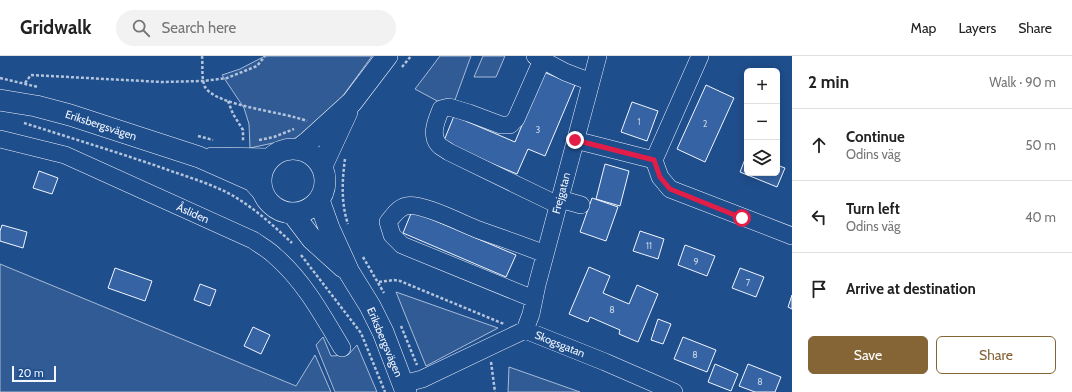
<!DOCTYPE html>
<meta charset="utf-8">
<style>
body{margin:0;font-family:Cabin,sans-serif;background:#f2f2f2;color:#222}
.controls{position:absolute;right:12px;top:12px;display:grid;overflow:hidden;border-radius:6px;box-shadow:0 2px 10px #0003}
.controls button{width:36px;height:36px;display:grid;place-items:center;padding:0;border:0;border-bottom:1px solid #e0e0e0;background:#fff;color:#222;font:20px sans-serif}
.scale{position:absolute;left:12px;bottom:10px;width:44px;box-sizing:border-box;padding-left:4px;border:2px solid #f2f6ff;border-top:0;font-size:11px;line-height:14px;white-space:nowrap;color:#f2f6ff;-webkit-text-stroke:3px #1f4e8c;paint-order:stroke}
.stop{position:absolute;width:12px;height:12px;margin:-9px;border:3px solid #e11d48;border-radius:50%;background:#fff}
.stop.end{background:#e11d48;border-color:#fff;box-shadow:0 1px 4px #0008}
.list{margin:0;padding:0;list-style:none}
h2{display:flex;justify-content:space-between;align-items:center;height:52px;margin:0;padding:0 16px;font-size:17px}
h2 small{font-size:13px;font-weight:400;color:#767676}
.list li{display:grid;grid-template-columns:26px 1fr auto;gap:12px;align-items:center;box-sizing:border-box;height:72px;padding:0 16px;border-top:1px solid #e0e0e0}
.list b{display:block;font-size:15px;white-space:nowrap}
.list p{margin:0;font-size:13px;white-space:nowrap;color:#767676}
.list em{font-size:13px;font-style:normal;color:#767676}
.actions{display:flex;gap:8px;padding:12px 16px}
.actions a{flex:1;padding:9px 0;border:1px solid #856535;border-radius:6px;text-align:center;font-size:14px;color:#856535}
.actions .main{background:#856535;color:#fff}
.icon{flex:none;width:22px;height:22px;fill:none;stroke:currentColor;stroke-width:2;stroke-linecap:round;stroke-linejoin:round}
.map{position:relative;flex:none;width:792px;height:336px;overflow:hidden}
header{display:flex;align-items:center;gap:24px;box-sizing:border-box;height:56px;padding:0 20px;background:#fff;border-bottom:1px solid #e0e0e0}
header strong{font-size:19px}
nav{display:flex;gap:22px;margin-inline-start:auto;font-size:14px}
.search{width:280px;height:36px;background:#f2f2f2;display:flex;align-items:center;gap:10px;box-sizing:border-box;padding:0 14px;border-radius:22px;color:#767676;font-size:15px}
main{display:flex}
aside{flex:1;background:#fff}
.map>svg:first-child{display:block}
.built{fill:#305b95;stroke:#a8bbd7}
.building{fill:#3563a3;stroke:#f2f6ff}
.lines{fill:none;stroke-linecap:round;stroke-linejoin:round}
.minor-casing{stroke:#f2f6ff;stroke-width:18}
.major-casing{stroke:#f2f6ff;stroke-width:22}
.path{stroke:#b3c4dc;stroke-width:2.5;stroke-dasharray:3 2;stroke-linecap:butt}
.minor{stroke:#1f4e8c;stroke-width:17}
.major{stroke:#1f4e8c;stroke-width:21}
.route{stroke:#e11d48;stroke-width:5}
.labels{text-anchor:middle;dominant-baseline:central;stroke-width:3;stroke-linejoin:round;paint-order:stroke}
.number-label{font-size:9px;fill:#c3d1e8}
.street-label{font-size:11px;fill:#f2f6ff;stroke:#1f4e8c}
</style>
<header>
<strong>Gridwalk</strong>
<div class="search"><svg class="icon" aria-label="search" viewBox="0 0 24 24"><circle cx="10" cy="10" r="6"/><path d="M15 15l6 6"/></svg>Search here</div>
<nav><a>Map</a><a>Layers</a><a>Share</a></nav>
</header>
<main>
<div class="map">
<svg width="792" height="336" viewBox="0 0 792 336">
<rect width="100%" height="100%" fill="#1f4e8c"/>
<path class="built" d="M265,0H372L329,59L313,73L296,82L250,92L249,68L244,52L222,19L240,13Z
M440,0H471L455,44L441,47L415,33Z
M483,0H505L496,21H474Z
M0,208L296,330L315,299L331,336H0Z
M396,236L498,272L426,310Z
M323,281L331,300L348,299L357,289L377,336H335L316,289Z
M509,311L580,336H508Z"/>
<path class="building" d="M544,16L575,29L545,100L528,93L517,118L443,87L454,60L515,86Z
M706,29L734,42L705,106L677,93Z
M632,46L658,55L647,85L621,76Z
M747,98V117H777V109L785,112L777,131L740,116Z
M605,108L629,115L620,150L596,143Z
M39,115L58,122L52,138L33,132Z
M592,142L618,151L606,185L580,176Z
M412,155L516,199L506,221L403,177Z
M2,169L27,176L23,192L0,185V175Z
M640,175L664,183L658,203L633,195Z
M685,189L715,200L707,220L678,209Z
M589,211L610,220L603,237L629,248L637,229L658,238L638,286L619,278L620,274L590,261L588,266L569,258Z
M115,212L152,225L145,245L108,232Z
M740,212L764,221L756,241L732,232Z
M200,228L216,234L210,250L194,244Z
M792,239V253L788,251Z
M658,263L671,268L663,288L651,284Z
M253,271L270,279L261,298L244,290Z
M683,281L716,294L707,316L674,303Z
M715,308L738,318L731,335L708,326Z
M748,308L781,321L775,336H755L739,330Z"/>
<g class="lines">
<g class="minor-casing">
<path id="minor" d="M535,0L565,16L591,26
M542,4L516,63L510,69H501L469,57L449,51L441,53C437,63 430,78 438,88C440,91 445,93 449,96L558,149
M0,83L65,99L253,184C260,189 269,194 275,200C304,225 323,260 342,292
M575,84L654,104L660,121L670,133L792,180
M654,104L700,0
M560,143L581,149
M534,243L402,189L392,179L388,166C393,160 398,152 406,150C421,146 463,168 479,174C501,182 523,189 545,198
M525,274L531,258L537,229L598,0
M403,328L422,323L525,274L605,306L674,336"/>
</g>
<g class="major-casing">
<path id="major" d="M0,44L36,50L70,59L199,101L253,125L262,135
M261 125a32 32 0 1 1 64 0a32 32 0 1 1-64 0Z
M299,93L308,86L352,46L387,0
M212,102L270,103
M322,110L347,56
M319,144L329,172L349,216L370,250L383,276L406,336
M293,158L312,183L343,211"/>
</g>
<path class="path" d="M202,0C203,9 201,22 205,31C216,50 285,56 307,65
M402,11L411,0
M0,22L38,31
M25,27L31,19L162,26L203,25L227,22L257,10L265,0
M228,45L233,58L243,74V85
M24,67C68,81 113,95 157,110C181,119 207,126 230,138C253,151 273,169 292,187
M198,80L213,84
M259,84L274,81L294,73
M345,103C342,124 341,148 348,168
M301,199L361,277L385,336
M363,201L384,237
M379,226L394,224L400,225L504,268
M401,270L417,309
M491,306L495,336"/>
<use href="#minor" class="minor"/>
<use href="#major" class="major"/>
</g>
<g class="lines">
<path class="route" d="M575,84L654,104L660,121L670,133L742,162"/>
</g>
<g class="labels">
<g class="number-label">
<text x="639" y="65">1</text>
<text x="705" y="67">2</text>
<text x="538" y="73">3</text>
<text x="649" y="189">11</text>
<text x="696" y="205">9</text>
<text x="748" y="226">7</text>
<text x="612" y="253">8</text>
<text x="695" y="298">8</text>
<text x="760" y="325">8</text>
</g>
<g class="street-label">
<text transform="translate(101 69) rotate(18)">Eriksbergsvägen</text>
<text transform="translate(561 137) rotate(-75)">Frejgatan</text>
<text transform="translate(193 157) rotate(24)">Åsliden</text>
<text transform="translate(385 286) rotate(67)">Eriksbergsvägen</text>
<text transform="translate(560 288) rotate(22)">Skogsgatan</text>
</g>
</g>
</svg>
<div class="controls">
<button>+</button>
<button>−</button>
<button><svg class="icon" aria-label="layers" viewBox="0 0 24 24"><path d="M12 4l9 5-9 5-9-5zM3 14l9 5 9-5"/></svg></button>
</div>
<div class="scale">20 m</div>
<div class="stop" style="left:742px;top:162px"></div>
<div class="stop end" style="left:575px;top:84px"></div>
</div>
<aside>
<h2>2 min<small>Walk · 90 m</small></h2>
<ul class="list">
<li><svg class="icon" aria-label="ahead" viewBox="0 0 24 24"><path d="M12 20V5M6 11l6-6 6 6"/></svg><div><b>Continue</b><p>Odins väg</p></div><em>50 m</em></li>
<li><svg class="icon" aria-label="left" viewBox="0 0 24 24"><path d="M17 20v-9H6M10 6l-5 5 5 5"/></svg><div><b>Turn left</b><p>Odins väg</p></div><em>40 m</em></li>
<li><svg class="icon" aria-label="arrive" viewBox="0 0 24 24"><path d="M6 21V4h12l-3 4 3 4H6"/></svg><div><b>Arrive at destination</b></div></li>
</ul>
<div class="actions"><a class="main">Save</a><a>Share</a></div>
</aside>
</main>
